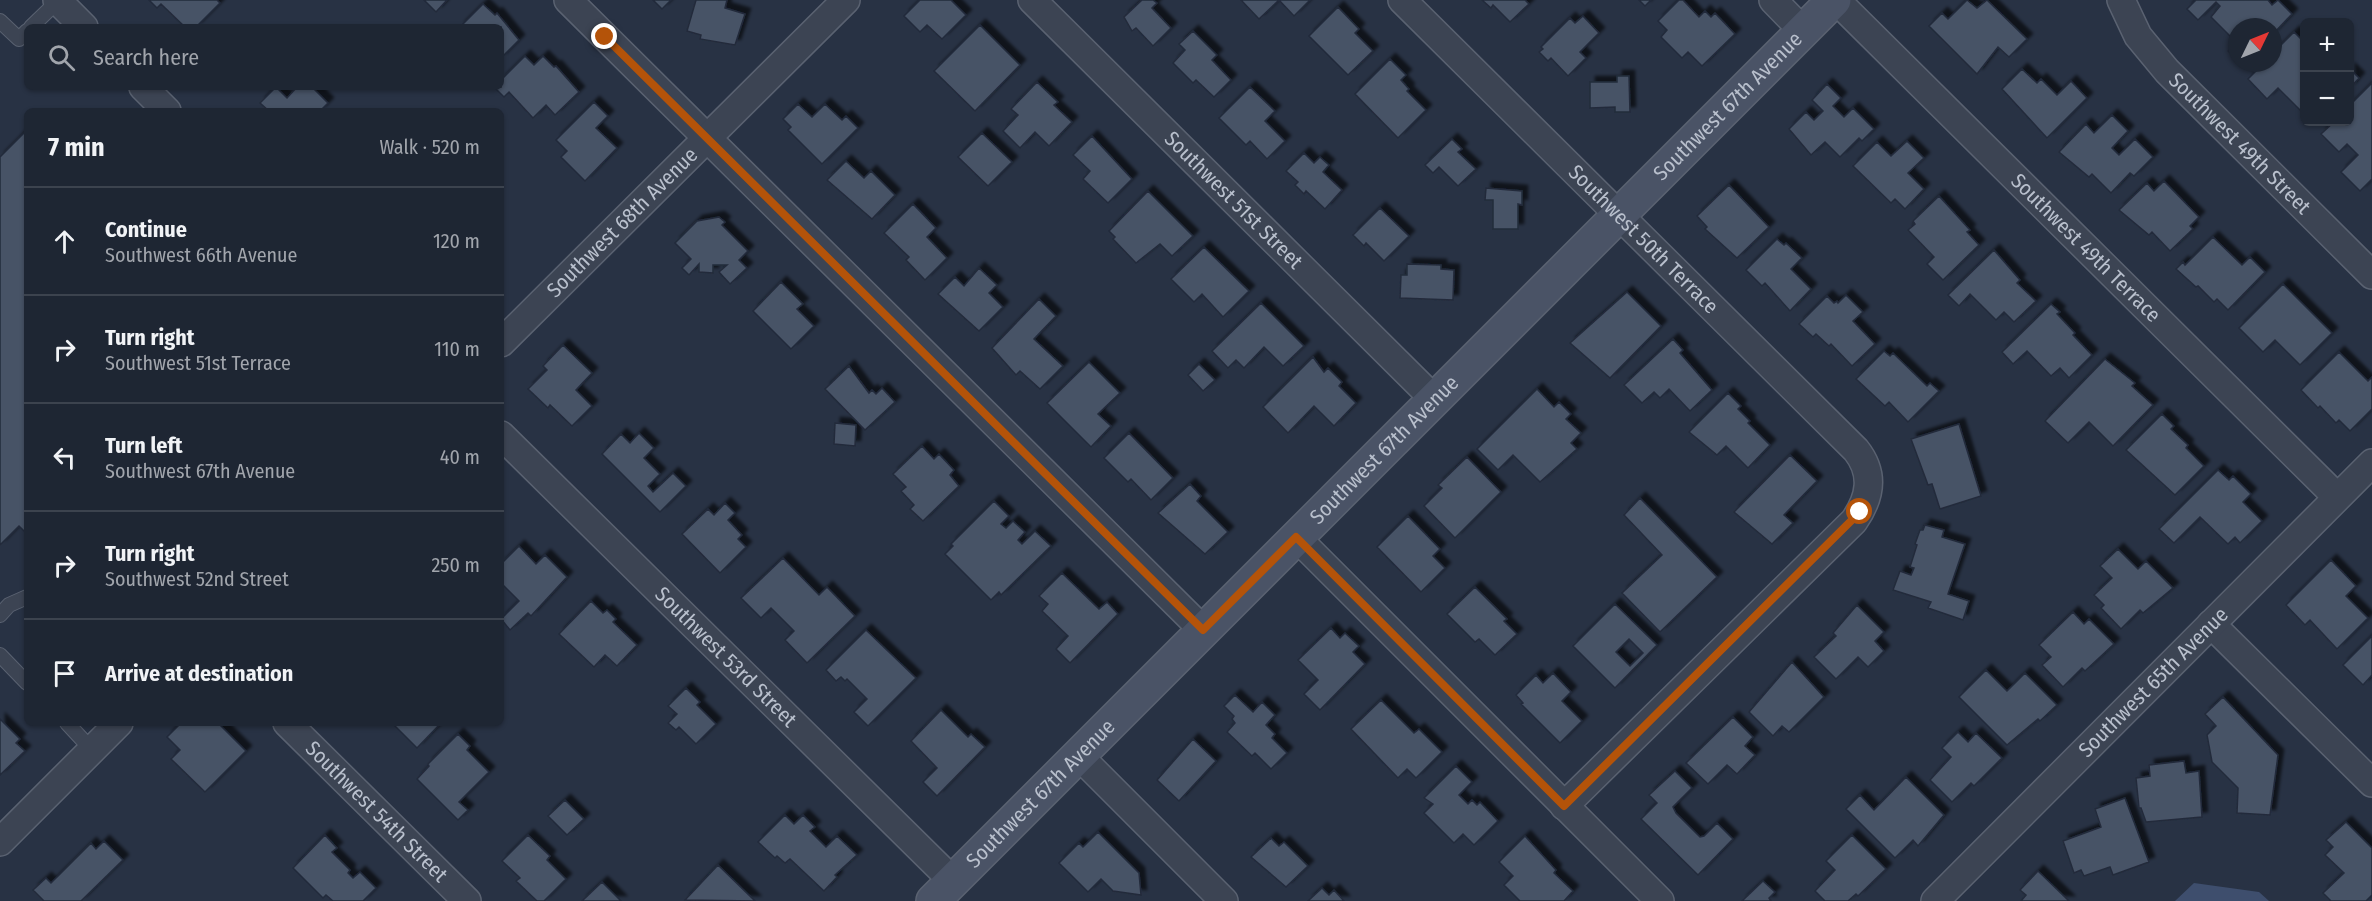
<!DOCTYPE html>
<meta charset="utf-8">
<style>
body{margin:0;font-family:"Fira Sans Condensed",sans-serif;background:#2b323f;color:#f1f3f6}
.controls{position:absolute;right:18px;top:18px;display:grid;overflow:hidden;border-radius:9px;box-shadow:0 2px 4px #0004}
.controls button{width:54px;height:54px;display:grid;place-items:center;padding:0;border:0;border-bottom:2px solid #3c434e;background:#1e2633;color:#f1f3f6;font:30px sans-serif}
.compass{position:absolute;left:2228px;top:18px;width:54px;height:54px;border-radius:50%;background:#1e2633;box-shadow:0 2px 4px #0004;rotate:47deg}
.stop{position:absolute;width:18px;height:18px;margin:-14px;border:4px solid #b45309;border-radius:50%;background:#fff}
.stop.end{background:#b45309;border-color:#fff;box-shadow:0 2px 6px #0008}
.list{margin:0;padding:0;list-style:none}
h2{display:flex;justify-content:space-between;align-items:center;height:78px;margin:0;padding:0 24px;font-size:26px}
h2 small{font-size:20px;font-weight:400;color:#a1a5ac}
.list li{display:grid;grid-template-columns:39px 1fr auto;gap:18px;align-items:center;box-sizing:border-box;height:108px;padding:0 24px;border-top:2px solid #3c434e}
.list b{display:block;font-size:22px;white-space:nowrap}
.list p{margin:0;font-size:20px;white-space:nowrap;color:#a1a5ac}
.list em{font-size:20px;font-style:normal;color:#a1a5ac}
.icon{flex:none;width:33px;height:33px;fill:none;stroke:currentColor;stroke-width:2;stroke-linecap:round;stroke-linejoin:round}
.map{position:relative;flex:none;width:2372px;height:901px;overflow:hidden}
.search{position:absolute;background:#1e2633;box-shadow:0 2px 4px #0004;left:24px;top:24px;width:480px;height:66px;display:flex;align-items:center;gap:15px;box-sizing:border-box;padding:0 21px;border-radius:9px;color:#a1a5ac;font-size:22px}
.panel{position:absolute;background:#1e2633;box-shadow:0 2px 4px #0004;left:24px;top:108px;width:480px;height:618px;border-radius:9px}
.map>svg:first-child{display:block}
.water{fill:#3e4e6d}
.building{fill:#475266;stroke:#232b3b;stroke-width:1.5;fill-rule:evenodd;filter:url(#shadow)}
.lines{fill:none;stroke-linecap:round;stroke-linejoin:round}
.lane-casing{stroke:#5a6271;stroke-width:16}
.street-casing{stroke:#5a6271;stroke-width:30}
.secondary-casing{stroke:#5a6271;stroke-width:36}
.lane{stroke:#3c4453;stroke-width:14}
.street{stroke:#3c4453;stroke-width:27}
.secondary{stroke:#4a5366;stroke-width:33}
.route{stroke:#b45309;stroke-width:8}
.labels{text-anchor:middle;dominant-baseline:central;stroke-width:6;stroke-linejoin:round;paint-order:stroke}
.street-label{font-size:21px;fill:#b9c0cd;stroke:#202939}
</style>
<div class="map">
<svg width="2372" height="901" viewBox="0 0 2372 901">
<defs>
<filter id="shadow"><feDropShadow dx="5.5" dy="-5.5" stdDeviation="1.5" flood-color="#0009"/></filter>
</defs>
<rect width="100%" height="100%" fill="#283244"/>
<path class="water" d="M2194,883L2259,892L2269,901H2175Z"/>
<path class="building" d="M149,0H217L220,3L196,27H185L161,4L157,8Z
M424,0H447L436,12Z
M653,0H671L662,9Z
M696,0H727L725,8L745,14L735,45L700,39L701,35L687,31Z
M920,0H951L966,15L942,39L927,25L920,32L904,16Z
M1142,0H1153L1157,3L1152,8L1171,28L1153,46L1136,28L1132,31L1124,17Z
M1241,0H1279L1259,19Z
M1279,0H1310L1294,16Z
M1482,0H1525L1529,4L1510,22L1493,5L1491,8Z
M1639,0H1651L1645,6Z
M1679,0H1683L1699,17L1705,11L1711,17L1715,13L1735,34L1702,66L1688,52L1682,58L1661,37L1667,30L1658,21Z
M1967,0L1977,8L1987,0L2027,39L2009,57L1998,47L1977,74L1929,26L1942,13L1948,19Z
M2196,0H2268L2272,5L2278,0L2292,14L2273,34V27H2237V59L2228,51L2236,42L2211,17L2220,6L2216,2L2198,20L2187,9Z
M483,4L495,15L497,13L519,40L501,58V27H460Z
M1338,7L1359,29L1355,33L1373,51L1348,75L1309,36Z
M1583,16L1599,33L1580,52L1586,58L1568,76L1551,58L1548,61L1539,52L1543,49L1541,47L1570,18L1575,23Z
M980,25L1020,65L975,111L934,71Z
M1193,31L1217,55L1212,60L1231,80L1214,97L1196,80L1193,83L1173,63L1185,50L1179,44Z
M2294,32L2304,42V114L2278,88L2267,99L2248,79L2264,63H2273V53Z
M525,56L534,65L543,56L554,67L556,66L579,92L555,115L546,105L533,118L509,92L504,97L494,87H501V80Z
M1390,59L1406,75L1401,80L1409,89L1407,91L1426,110L1398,138L1355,94Z
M2022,69L2037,83L2041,79L2057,95L2071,81L2087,98L2047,138L2002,89Z
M2350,69L2359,78L2350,88Z
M1617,76H1629L1630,112H1615V107L1590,108V82H1617Z
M1037,82L1058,102L1054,105L1072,122L1049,146L1035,132L1020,148L1003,131L1018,115L1011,109Z
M2372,83V179L2360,191L2341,172L2358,155L2347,144L2339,152L2321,134L2334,122H2350V105Z
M1827,84L1841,98L1833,106L1844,117L1853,108L1874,129L1862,141L1859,138L1840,157L1825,142L1811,155L1789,129L1806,112L1814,120L1823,111L1812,100Z
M276,87L287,98L297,87H318L315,90L328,103L320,111H269L260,103Z
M1250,87L1275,111L1265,121L1285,141L1267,159L1250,141L1246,145L1219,118Z
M594,102L608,116L596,128L617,148L585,181L561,157L567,151L556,140Z
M798,104L812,117L825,104L842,120L846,116L858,128L822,164L788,130L791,127L783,119Z
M2112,115L2128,131L2112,148L2119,155L2135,139L2153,157L2134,176L2130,173L2111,193L2092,174L2089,177L2059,152L2086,124L2094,133Z
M27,130V534L19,526L0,545V157Z
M982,133L1012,162L988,186L958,157Z
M1092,136L1132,179L1108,203L1083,179L1090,171L1073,155Z
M1452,139L1462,149L1458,152L1476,169L1458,186L1439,167L1433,173L1425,165Z
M1907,141L1924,158L1908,173L1924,189L1905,209L1895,199L1891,203L1853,166L1877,142L1891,156Z
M1304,153L1314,163L1320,157L1329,165L1323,172L1342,190L1325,209L1306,191L1304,194L1295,185L1298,182L1286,171Z
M846,161L864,178L871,171L895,195L872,219L827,180Z
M2164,181L2199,217L2190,226L2193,229L2170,251L2152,232L2149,235L2119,210L2147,183L2154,191Z
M1729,185L1769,227L1737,258L1705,229L1707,227L1697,216Z
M1486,188L1522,191V205L1518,204V229H1493V200H1485Z
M1148,191L1193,236L1172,256L1160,244L1136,263L1113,239L1115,237L1109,231Z
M1939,196L1970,230L1967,232L1979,245L1943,280L1927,264L1934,257L1908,230L1915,224L1913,221Z
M913,204L936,228L927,237L947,258L925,280L906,260L909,257L884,233Z
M1380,208L1409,236L1384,261L1366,243L1364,246L1353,235Z
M719,217L725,222L722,225L748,251L739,260L747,268L730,284L719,272L727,265H713V273L699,272V264L689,275L682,268L691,259L675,243L697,221Z
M2213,237L2242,265L2250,257L2265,272L2228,310L2217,299L2214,302L2198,286L2196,287L2176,269L2183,262L2185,265Z
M1777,239L1784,245L1786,243L1802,258L1791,269L1811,289L1790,311L1765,283L1762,286L1746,270Z
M1204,247L1249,291L1223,317L1202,294L1194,302L1171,279Z
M1994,250L2020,280L2017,283L2036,301L2014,322L2004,312L1996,320L1970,294L1959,306L1948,295Z
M1407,264L1441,265V269L1454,270L1453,300L1400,298L1401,275H1407Z
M979,268L997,285L989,293L1003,307L979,331L938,294L955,277L964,286Z
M781,282L803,304L797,309L814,326L791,349L753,311Z
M2283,284L2332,333L2300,365L2275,340L2263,352L2239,328Z
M1627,292L1661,326L1610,378L1570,343Z
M1846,295L1863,312L1853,321L1875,344L1852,366L1831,344L1829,346L1816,334L1813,337L1799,324L1827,296L1834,303L1837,301L1838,303Z
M1039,299L1056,316L1034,339L1063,366L1040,389L1020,371L1016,375L992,348Z
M1261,303L1304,346L1283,366L1264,347L1244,368L1236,360L1228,368L1212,351Z
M2051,304L2060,312L2057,314L2075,333L2073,335L2092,355L2069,378L2060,368L2051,376L2027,351L2013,364L2002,352Z
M1673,339L1683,350L1680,353L1712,390L1690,411L1669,389L1660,398L1654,392L1642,403L1624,385Z
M563,345L592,373L576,390L592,406L572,426L550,405L548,408L528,389L547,370L543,366Z
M1884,351L1890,356L1893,353L1927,386L1930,383L1939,391L1908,422L1889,402L1885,406L1856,379Z
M2339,352L2368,381L2372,377V409L2350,431L2339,420L2336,423L2320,406L2318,408L2301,390Z
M1313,357L1324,372L1328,368L1342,382L1339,386L1356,403L1334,426L1314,406L1288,433L1263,407Z
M2105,359L2135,383L2132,386L2153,405L2113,446L2089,422L2068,443L2045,421Z
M1089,362L1120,393L1098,414L1111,426L1091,447L1047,403Z
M1199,364L1215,380L1203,391L1188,375Z
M849,366L869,393L872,390L876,394L882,388L895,402L865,430L825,389Z
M1537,389L1554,407L1559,402L1571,414L1566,419L1581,433L1571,443L1577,449L1540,482L1513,455L1498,470L1477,449Z
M1728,393L1741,406L1738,409L1750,421L1748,423L1770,445L1748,468L1726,446L1717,455L1689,432Z
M2162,414L2174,426L2171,429L2188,445L2186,448L2204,466L2175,495L2126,450Z
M835,423L856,425L855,446L834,444Z
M1959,424L1981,496L1940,509L1932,484L1928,485L1911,439Z
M639,433L654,448L644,458L660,474L648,486L653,492L673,473L686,486L660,512L602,454L621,434L630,443Z
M1129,433L1173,478L1151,500L1131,479L1128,482L1104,458Z
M922,446L934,459L939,454L954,470L950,475L959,486L923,521L910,509L914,505L901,491L906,487L893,474Z
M1790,455L1817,481L1784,515L1793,523L1772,544L1734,512Z
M1467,457L1501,492L1455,538L1424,506L1442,488L1438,485Z
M2218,470L2229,480L2233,476L2251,494L2243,502L2262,521L2240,543L2235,537L2228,544L2200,517L2174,543L2159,529Z
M1190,484L1201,496L1197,501L1228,532L1205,554L1158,513Z
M1640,498L1717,577L1660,632L1622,593L1662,555L1624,515Z
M994,501L1009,516L1001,524L1006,528L1013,521L1025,532L1018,540L1022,544L1035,531L1051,546L1001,595L999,592L991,600L945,554L953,546L951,544Z
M725,503L735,513L728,520L742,535L738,539L746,547L720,573L682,534L708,509L714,515Z
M1408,516L1440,549L1433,556L1445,568L1421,592L1377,547Z
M1925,525L1944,530L1942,537L1965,544L1948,594L1969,601L1963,620L1928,608L1931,602L1893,590L1900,571L1911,575L1914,568L1910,567L1917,545L1915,544L1920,530H1923Z
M519,546L536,564L545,555L567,577L531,616L528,613L510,630L501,619L519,601L501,583V564Z
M2118,549L2138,569L2146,561L2173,588L2143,613L2140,610L2121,629L2101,608L2104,605L2094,595L2112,578L2100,566Z
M783,558L819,595L827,587L855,616L807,663L785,640L794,631L771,608L761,618L741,598Z
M2331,560L2356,586L2346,596L2368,618L2337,649L2310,620L2305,625L2286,605Z
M1062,573L1099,609L1107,602L1118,614L1070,663L1056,649L1068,636L1042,611L1048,604L1039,596Z
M1475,587L1507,619L1504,621L1517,634L1495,655L1479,639L1475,642L1447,614Z
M591,601L603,613L607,610L616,619L613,622L637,645L617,666L605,655L594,667L559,634Z
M1615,604L1657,645L1615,688L1573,646ZM1629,639L1643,653L1630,666L1616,652Z
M1857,605L1884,632L1875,641L1884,651L1868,667L1858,657L1836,679L1814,657L1836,636L1833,633Z
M2073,612L2084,624L2089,619L2114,644L2085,671L2082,668L2063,687L2042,665L2051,657L2039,645Z
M1331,628L1340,638L1345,633L1359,646L1353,652L1365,664L1320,710L1304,694L1318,680L1298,660Z
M866,630L916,678L868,726L854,712L867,699L847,679L845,681L841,677L836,681L826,670Z
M2372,636V675L2363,685L2343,665Z
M1792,662L1824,697L1789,732L1782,726L1773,736L1749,712Z
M1986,670L2007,691L2025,673L2057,705L2040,721L2038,719L2007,745L1959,697Z
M1553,673L1571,692L1562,701L1582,721L1560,743L1521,704L1523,703L1516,695L1536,675L1543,683Z
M686,688L700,702L697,705L716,724L696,744L679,727L676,730L668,723L677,714L668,706Z
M1235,695L1253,712L1262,702L1275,715L1266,725L1275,734L1272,738L1287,753L1271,769L1255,753L1252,756L1227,732L1235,723L1232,719L1234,716L1224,706Z
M2223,697L2278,755L2270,815L2237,813L2238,788L2212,762L2207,735L2216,726L2205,714Z
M1381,700L1414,733L1419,729L1442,752L1416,778L1407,769L1398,778L1351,729Z
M941,710L968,737L971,734L985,747L937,796L923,782L937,768L911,741Z
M1733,717L1753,737L1745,746L1755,755L1737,774L1727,765L1708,784L1686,763Z
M0,719L20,739L16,743L25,751L0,775Z
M181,723H218L246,751L205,792L171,759L180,750L167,737Z
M388,723H441L417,748L392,723Z
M1958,732L1968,742L1976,733L2002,758L1974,786L1971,783L1952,802L1930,780L1951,757L1942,748Z
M458,734L470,746L467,750L489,772L459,802L468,810L458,820L417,779L429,766L428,764Z
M1193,739L1216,761L1179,801L1157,780Z
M2184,761L2186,773L2199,771L2202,817L2146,822L2141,808H2139L2136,778L2150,776L2149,765Z
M1456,766L1472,782L1459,795L1468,804L1472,800L1477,805L1480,802L1498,821L1474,845L1463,834L1454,843L1424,813L1433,804L1424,798Z
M1675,771L1692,788L1673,807L1676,813L1700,837L1704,836L1717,823L1733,839L1698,875L1641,819L1657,803L1649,795Z
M1906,777L1944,815L1918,846L1913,840L1895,858L1846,809L1860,795L1874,810Z
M2125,798L2149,862L2113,875L2110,867L2084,876L2081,870L2074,873L2063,841L2101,827L2095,809Z
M565,800L584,819L567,835L548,816Z
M785,815L794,824L803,815L815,827L810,831L826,847L837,836L857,855L835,875L837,877L824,891L790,859L785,863L777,856L775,858L758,842Z
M2346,822L2372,848V895L2366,901H2331L2323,893L2344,873L2325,855L2333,847L2326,840Z
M1098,832L1139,873L1141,895L1113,891L1101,879L1088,892L1059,863L1079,843L1083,847Z
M325,835L337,848L332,852L350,870L348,873L353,878L360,872L376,888L363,901H333L326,895L323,898L293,868Z
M528,835L550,856L547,860L566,879L544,901H537L516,881L520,878L502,861Z
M1852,835L1886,869L1858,896L1856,894L1848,901H1825L1815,891L1835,870L1826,861Z
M1525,836L1556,870L1554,873L1573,891L1564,901H1520L1504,885L1513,876L1499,862Z
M1271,838L1279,846L1284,842L1308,866L1286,887L1251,857Z
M104,841L123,860L81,901H44L33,890L46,878L51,883L91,843L96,849Z
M718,865L755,901L685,900Z
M2038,871L2069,901H2021L2026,895L2020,890Z
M1763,881L1775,892L1769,898L1771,901H1742Z
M602,882L621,901H582Z
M1322,888L1329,895L1334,890L1344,901H1308Z"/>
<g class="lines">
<g class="lane-casing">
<path id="lane" d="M0,21L19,39L27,31
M31,27L58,1
M0,615L9,605L27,597
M0,655L27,683
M67,723L92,750"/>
</g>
<g class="street-casing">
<g id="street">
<path d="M57,0L84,27"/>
<path d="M568,0L1203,630"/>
<path id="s1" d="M1032,0L1434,399"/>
<path id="s2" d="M1402,0L1856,450C1875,474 1870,498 1854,521L1564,806"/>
<path d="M1773,0L1803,31"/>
<path id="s3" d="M1836,0L2337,497"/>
<path id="s4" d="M2121,0L2138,36L2167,71L2372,275"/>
<path d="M143,87L167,111"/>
<path id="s5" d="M501,343L846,0"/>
<path id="s6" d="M501,435L953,881"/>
<path d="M1296,537L1660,901"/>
<path d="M2211,624L2372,783"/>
<path id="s7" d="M287,723L467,901"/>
<path d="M1078,755L1224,901"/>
<path d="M0,842L119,723"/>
<path id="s8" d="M1935,901L2372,463"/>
</g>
</g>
<g class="secondary-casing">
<g id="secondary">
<path id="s9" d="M933,901L1834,0"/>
</g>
</g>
<use href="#lane" class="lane"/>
<use href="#street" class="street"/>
<use href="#secondary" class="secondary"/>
</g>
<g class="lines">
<path class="route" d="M605,37L1203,630L1296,537L1564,806L1860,512"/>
</g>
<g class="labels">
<g class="street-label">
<text stroke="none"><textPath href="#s9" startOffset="1124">Southwest 67th Avenue</textPath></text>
<text stroke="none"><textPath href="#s4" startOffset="188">Southwest 49th Street</textPath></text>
<text stroke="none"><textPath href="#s1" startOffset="284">Southwest 51st Street</textPath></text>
<text stroke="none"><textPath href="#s5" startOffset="171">Southwest 68th Avenue</textPath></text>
<text stroke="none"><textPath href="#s2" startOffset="340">Southwest 50th Terrace</textPath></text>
<text stroke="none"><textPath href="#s3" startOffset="352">Southwest 49th Terrace</textPath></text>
<text stroke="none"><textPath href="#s9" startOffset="638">Southwest 67th Avenue</textPath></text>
<text stroke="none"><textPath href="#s6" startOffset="316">Southwest 53rd Street</textPath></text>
<text stroke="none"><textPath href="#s8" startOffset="309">Southwest 65th Avenue</textPath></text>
<text stroke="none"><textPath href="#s9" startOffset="152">Southwest 67th Avenue</textPath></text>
<text stroke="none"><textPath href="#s7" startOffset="126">Southwest 54th Street</textPath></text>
</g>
</g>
</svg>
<div class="controls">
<button>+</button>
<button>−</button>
</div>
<svg class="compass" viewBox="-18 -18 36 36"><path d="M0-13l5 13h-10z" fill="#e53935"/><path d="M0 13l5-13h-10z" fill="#a1a5ac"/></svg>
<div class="stop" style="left:1860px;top:512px"></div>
<div class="stop end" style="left:605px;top:37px"></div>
<div class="search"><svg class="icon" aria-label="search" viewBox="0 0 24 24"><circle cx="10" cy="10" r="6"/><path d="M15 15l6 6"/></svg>Search here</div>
<section class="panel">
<h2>7 min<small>Walk · 520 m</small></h2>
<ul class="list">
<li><svg class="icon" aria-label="ahead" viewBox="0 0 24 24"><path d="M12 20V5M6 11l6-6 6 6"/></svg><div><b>Continue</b><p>Southwest 66th Avenue</p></div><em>120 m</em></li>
<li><svg class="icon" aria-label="right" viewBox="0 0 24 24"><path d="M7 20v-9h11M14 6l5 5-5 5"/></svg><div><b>Turn right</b><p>Southwest 51st Terrace</p></div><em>110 m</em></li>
<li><svg class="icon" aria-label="left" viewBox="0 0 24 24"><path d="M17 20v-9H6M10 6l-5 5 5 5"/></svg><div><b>Turn left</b><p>Southwest 67th Avenue</p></div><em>40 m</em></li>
<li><svg class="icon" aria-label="right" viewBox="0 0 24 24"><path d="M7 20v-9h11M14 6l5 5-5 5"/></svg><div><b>Turn right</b><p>Southwest 52nd Street</p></div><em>250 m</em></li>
<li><svg class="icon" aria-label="arrive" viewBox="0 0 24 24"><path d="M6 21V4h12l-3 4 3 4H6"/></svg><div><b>Arrive at destination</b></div></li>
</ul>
</section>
</div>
